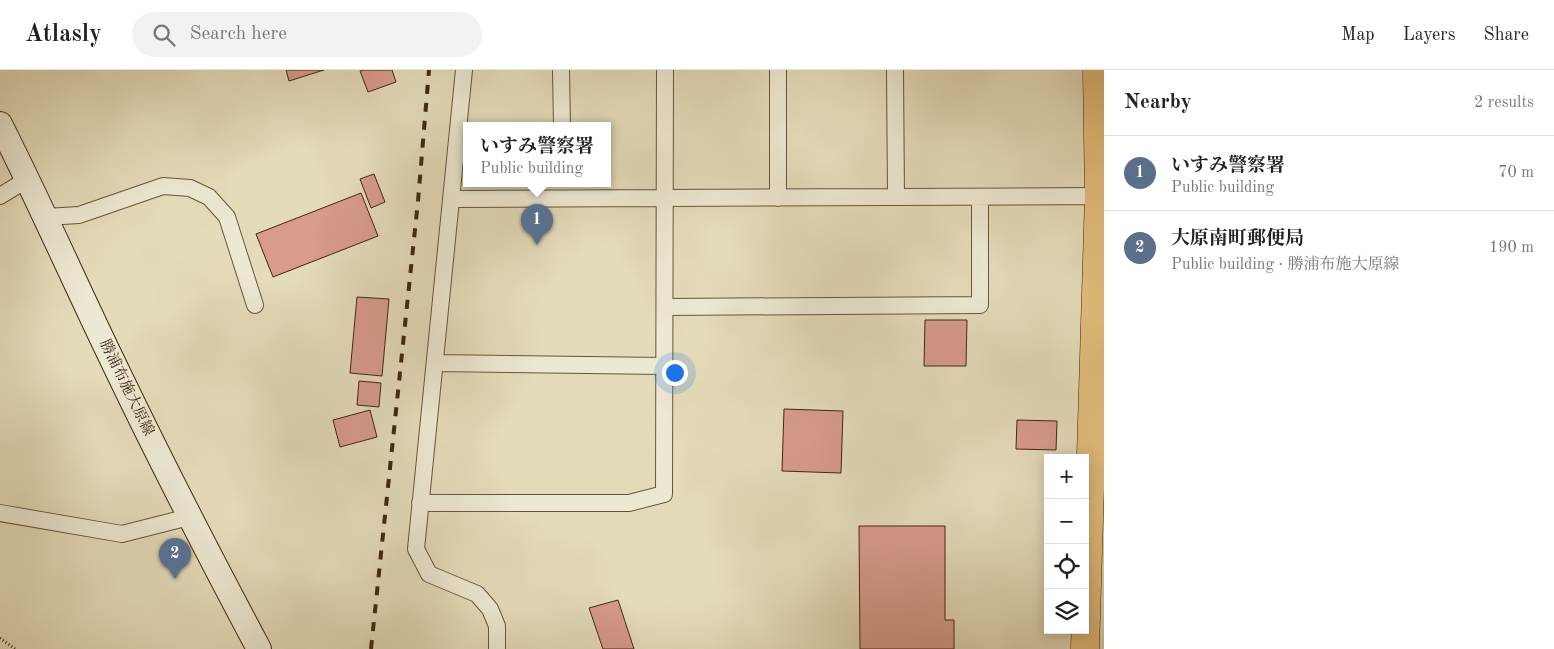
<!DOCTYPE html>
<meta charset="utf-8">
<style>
body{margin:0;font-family:"Old Standard TT","Noto Serif JP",serif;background:#f2f2f2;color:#222}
.controls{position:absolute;right:15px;bottom:15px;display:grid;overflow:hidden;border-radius:0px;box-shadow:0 2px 12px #0003}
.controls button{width:45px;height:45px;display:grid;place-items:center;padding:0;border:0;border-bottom:1px solid #e0e0e0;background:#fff;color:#222;font:25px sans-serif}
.you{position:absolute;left:674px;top:302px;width:18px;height:18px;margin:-12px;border:4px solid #fff;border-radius:50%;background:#1a73e8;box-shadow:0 0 0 8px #1a73e833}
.badge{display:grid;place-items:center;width:32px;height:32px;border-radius:50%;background:#db2777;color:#fff;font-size:16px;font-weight:700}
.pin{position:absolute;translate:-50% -41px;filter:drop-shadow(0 1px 2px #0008)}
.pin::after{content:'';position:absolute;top:26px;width:18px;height:15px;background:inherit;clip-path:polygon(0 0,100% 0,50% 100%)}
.popup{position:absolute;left:463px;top:52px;width:148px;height:65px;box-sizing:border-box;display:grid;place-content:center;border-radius:0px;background:#fff;filter:drop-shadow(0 1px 4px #0005);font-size:16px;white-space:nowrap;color:#767676}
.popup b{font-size:19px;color:#222}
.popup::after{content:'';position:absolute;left:50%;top:100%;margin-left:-10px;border:10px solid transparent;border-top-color:#fff}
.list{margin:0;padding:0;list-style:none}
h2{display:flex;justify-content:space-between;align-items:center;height:65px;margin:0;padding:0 20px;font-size:21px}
h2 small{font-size:16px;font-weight:400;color:#767676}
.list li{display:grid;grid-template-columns:32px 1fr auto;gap:15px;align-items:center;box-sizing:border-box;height:75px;padding:0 20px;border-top:1px solid #e0e0e0}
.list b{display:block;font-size:19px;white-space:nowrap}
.list p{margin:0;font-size:16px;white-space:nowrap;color:#767676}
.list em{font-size:16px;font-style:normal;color:#767676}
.icon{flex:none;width:28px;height:28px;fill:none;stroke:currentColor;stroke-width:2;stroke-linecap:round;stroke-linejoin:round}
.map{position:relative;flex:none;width:1104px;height:579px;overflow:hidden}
header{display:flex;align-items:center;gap:30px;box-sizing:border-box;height:70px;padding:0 25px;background:#fff;border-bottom:1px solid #e0e0e0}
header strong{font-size:24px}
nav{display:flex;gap:28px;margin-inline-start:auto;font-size:18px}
.search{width:350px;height:45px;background:#f2f2f2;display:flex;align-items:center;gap:12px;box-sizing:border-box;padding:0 18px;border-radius:28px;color:#767676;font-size:19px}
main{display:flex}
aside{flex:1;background:#fff}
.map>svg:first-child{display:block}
.building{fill:#d89b8c;stroke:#402711}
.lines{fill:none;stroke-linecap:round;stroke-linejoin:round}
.minor-casing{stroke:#69543b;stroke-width:18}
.secondary-casing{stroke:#402711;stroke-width:26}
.trunk-casing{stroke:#402711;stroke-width:29}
.path{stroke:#402711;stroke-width:3;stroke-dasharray:1 2.5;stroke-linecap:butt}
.minor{stroke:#ede8d2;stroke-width:16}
.secondary{stroke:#ede8d2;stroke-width:24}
.trunk{stroke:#e2be7c;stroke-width:28}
.rail{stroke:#402711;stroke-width:4;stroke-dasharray:9 9;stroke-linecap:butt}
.labels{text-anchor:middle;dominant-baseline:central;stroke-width:4;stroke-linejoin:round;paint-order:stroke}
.street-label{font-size:15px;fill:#402711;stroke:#ede8d2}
</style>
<header>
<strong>Atlasly</strong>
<div class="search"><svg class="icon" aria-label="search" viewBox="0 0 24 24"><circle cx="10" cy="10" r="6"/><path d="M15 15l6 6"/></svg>Search here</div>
<nav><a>Map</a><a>Layers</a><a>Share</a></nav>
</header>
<main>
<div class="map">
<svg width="1104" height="579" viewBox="0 0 1104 579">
<rect width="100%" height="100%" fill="#e4dbb9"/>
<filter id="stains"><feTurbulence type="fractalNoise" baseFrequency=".004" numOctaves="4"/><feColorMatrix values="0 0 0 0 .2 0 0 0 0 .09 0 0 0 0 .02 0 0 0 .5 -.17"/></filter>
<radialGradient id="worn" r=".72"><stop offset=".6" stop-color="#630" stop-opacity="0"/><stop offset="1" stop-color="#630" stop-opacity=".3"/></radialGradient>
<path class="building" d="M286,0H324L289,11Z
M364,0H392L396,12L368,22L360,1Z
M374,104L385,132L371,138L360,109Z
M361,123L378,166L273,207L256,164Z
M357,227L389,229L382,306L350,303Z
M925,250H967L966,296H924Z
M359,311L381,313L379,337L357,335Z
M784,339L843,341L841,403L782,401Z
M370,340L377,367L340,377L333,350Z
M1017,350L1057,351L1056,380L1016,379Z
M859,456H945V550H954V579H860Z
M618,530L634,579H603L589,538Z"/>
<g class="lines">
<g class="minor-casing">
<path id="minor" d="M464,0L416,479L429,504L477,524L490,539L497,556V579
M561,0L562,56
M895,0L896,127
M0,126L28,109
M778,128V0
M452,129L1099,126L1104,130
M46,147L79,145L163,116L190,118L209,127L227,147L255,235
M665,237L980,235V127
M435,293L664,296
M420,433H629L664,424L665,0
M0,443L122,464L189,447"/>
</g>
<g class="secondary-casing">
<path id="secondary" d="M0,54C41,135 77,218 117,300C162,394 210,487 259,579"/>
</g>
<g class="trunk-casing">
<path id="trunk" d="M1085,579L1099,126L1097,0"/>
</g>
<path class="path" d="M0,568L15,579"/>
<use href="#minor" class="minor"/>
<use href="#secondary" class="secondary"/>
<use href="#trunk" class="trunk"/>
<path class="rail" d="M371,579L418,131L429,0"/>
</g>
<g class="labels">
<g class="street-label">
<text transform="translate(126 318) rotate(64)">勝浦布施大原線</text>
</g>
</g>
<rect width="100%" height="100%" filter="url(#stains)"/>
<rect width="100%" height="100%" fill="url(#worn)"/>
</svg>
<div class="controls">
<button>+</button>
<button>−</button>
<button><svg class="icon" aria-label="locate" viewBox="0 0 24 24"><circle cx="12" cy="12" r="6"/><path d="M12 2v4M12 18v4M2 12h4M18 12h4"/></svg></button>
<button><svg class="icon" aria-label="layers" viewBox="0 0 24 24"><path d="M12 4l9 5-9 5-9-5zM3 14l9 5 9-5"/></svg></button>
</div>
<div class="you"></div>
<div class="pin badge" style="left:537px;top:175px;background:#5c6f8a">1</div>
<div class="popup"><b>いすみ警察署</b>Public building</div>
<div class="pin badge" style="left:175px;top:509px;background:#5c6f8a">2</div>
</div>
<aside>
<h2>Nearby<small>2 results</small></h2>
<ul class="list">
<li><span class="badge" style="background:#5c6f8a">1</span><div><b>いすみ警察署</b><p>Public building</p></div><em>70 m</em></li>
<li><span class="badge" style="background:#5c6f8a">2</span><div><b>大原南町郵便局</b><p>Public building · 勝浦布施大原線</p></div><em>190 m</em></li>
</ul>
</aside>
</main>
